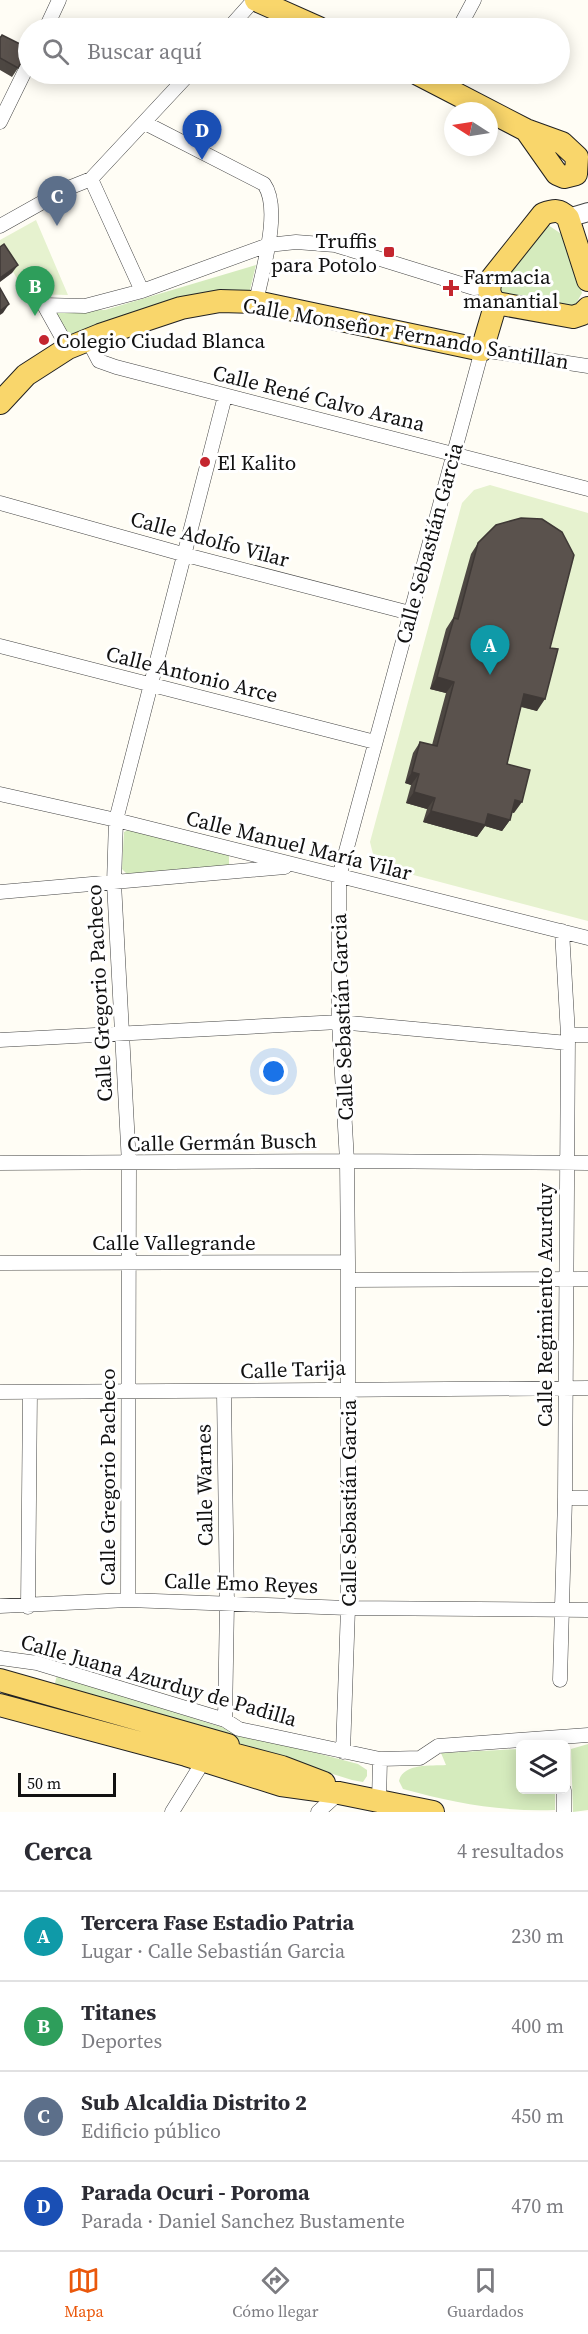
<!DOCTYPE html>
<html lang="es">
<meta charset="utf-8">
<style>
body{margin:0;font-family:"Source Serif 4",serif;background:#f7f7f7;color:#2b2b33}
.controls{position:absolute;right:18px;bottom:18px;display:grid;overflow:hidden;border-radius:9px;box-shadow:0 3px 15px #0003}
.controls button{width:54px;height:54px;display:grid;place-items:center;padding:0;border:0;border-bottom:2px solid #e1e1e2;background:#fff;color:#2b2b33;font:30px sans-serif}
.compass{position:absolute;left:444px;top:102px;width:54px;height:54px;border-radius:50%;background:#fff;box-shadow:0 3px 15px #0003;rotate:282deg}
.scale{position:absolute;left:18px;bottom:15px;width:98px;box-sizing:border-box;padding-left:6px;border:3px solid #111;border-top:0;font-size:16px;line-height:21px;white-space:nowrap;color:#111;-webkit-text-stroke:4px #fff;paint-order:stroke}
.you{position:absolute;left:274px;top:1072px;width:21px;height:21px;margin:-15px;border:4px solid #fff;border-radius:50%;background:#1a73e8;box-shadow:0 0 0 9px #1a73e833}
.badge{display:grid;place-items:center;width:39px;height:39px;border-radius:50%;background:#ea580c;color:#fff;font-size:20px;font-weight:700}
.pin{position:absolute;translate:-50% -50px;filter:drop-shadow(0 2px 3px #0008)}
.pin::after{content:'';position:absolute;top:32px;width:21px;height:18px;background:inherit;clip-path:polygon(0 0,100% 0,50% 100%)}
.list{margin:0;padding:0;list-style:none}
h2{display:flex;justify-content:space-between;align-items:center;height:78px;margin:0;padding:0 24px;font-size:26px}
h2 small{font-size:20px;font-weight:400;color:#7c7c81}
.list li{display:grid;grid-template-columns:39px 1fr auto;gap:18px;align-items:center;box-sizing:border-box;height:90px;padding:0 24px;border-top:2px solid #e1e1e2}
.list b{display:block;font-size:22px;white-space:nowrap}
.list p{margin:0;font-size:20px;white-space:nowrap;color:#7c7c81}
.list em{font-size:20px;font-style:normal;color:#7c7c81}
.icon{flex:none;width:33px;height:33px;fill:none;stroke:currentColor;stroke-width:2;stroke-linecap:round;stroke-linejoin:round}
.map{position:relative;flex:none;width:588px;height:1812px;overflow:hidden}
.search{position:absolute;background:#fff;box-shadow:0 3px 15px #0003;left:18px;right:18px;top:18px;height:66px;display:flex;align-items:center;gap:15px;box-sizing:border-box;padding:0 21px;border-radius:33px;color:#7c7c81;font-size:22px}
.sheet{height:438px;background:#fff}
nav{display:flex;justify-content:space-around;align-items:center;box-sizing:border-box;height:84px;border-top:2px solid #e1e1e2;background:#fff;font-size:16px;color:#7c7c81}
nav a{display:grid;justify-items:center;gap:3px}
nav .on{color:#ea580c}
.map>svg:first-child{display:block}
.green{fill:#d5ebbd}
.pitch{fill:#e6f2cf}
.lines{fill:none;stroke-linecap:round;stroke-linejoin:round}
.minor-casing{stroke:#444;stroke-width:15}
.tertiary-casing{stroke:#444;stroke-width:20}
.primary-casing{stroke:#222;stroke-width:24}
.minor{stroke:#fff;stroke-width:14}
.tertiary{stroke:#fff;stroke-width:18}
.primary{stroke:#f9d66b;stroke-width:22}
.wall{fill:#4d4742}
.shaded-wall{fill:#3f3936}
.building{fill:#5a524d;stroke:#3f3936;stroke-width:1.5}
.poi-dot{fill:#c4262e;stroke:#fff;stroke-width:2}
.labels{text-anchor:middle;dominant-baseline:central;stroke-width:6;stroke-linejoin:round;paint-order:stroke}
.poi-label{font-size:21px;fill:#111;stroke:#fff;text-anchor:start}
.street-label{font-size:21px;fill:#111;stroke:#fff}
</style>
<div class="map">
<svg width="588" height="1812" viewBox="0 0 588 1812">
<rect width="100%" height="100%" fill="#fffdf5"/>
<path class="green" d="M548,225L563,235L582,293L574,307L503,293L499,289L502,276Z
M256,265L249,294L67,338L56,314L60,311L105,310Z
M130,829L229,855V865L128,875L122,869L124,832Z
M57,1675L237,1732L358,1764L367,1770V1776L363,1782L352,1780L54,1687Z
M588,1744V1810L573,1812L571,1749Z
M520,1749V1790H555V1810C502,1812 454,1803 403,1789L399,1781C403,1763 431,1766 446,1765L441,1753Z"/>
<path class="pitch" d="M36,220L68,295L25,294L0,247V240Z
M490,485L588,513V921L387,868L374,858L370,842L462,503L474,490Z"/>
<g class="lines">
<g class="minor-casing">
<path id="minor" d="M46,28L59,0
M229,28L254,0
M459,28L474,0
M0,122L28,65
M145,123L264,184C282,209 262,272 256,302
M91,179L142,291L268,245L296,242L335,245L474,288L488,287
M0,226L66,189L91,179L189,74
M88,340L99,361L116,367L588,489
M68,348L44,305L85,306L142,291
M0,503L186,555L410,613
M0,646L375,742
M0,794L116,820L588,938
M0,892L285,867
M568,1035H588
M0,1040L339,1022L568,1043
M0,1163L347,1161L588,1163
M0,1263L348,1262
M348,1280L588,1279
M0,1392C196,1392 392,1389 588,1388
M224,1393L227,1603L225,1720
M565,1498H588
M128,1600L129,1164L114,883L116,820L225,396
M0,1606L128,1600L348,1608L588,1610
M28,1607L30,1392
M0,1658L37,1663L225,1720L239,1729L380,1759L420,1758L438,1746L588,1735
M560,1680L565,1498L568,1035L562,931
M343,1752L348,1608V1262L347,1161L339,1022V877L482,350L588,366
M564,1790V1812
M379,1802L380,1759
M172,1812L198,1770
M318,1812L339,1793"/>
</g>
<g class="tertiary-casing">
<path id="tertiary" d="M568,218L588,212"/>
</g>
<g class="primary-casing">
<path id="primary" d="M256,0L319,28
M418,74L526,130L562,143L577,157L576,174L564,177L557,174L526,130
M588,280L568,218C560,209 554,210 543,214L492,278C488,289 488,295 496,303L573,317L582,314L588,308
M0,403L26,375L68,348L100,335L181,308L220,301L256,302L482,350L496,303
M0,1680L228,1745
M0,1705L186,1755L281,1785L339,1793L433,1812
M210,1748L282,1767L324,1783"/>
</g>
<use href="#minor" class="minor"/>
<use href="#tertiary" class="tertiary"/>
<use href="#primary" class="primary"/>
</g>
<path class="wall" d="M2,35L18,68L12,77L0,70V37Z
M478,543L550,648L537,711L521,707L507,764L514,813L512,812L510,820L502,831L485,826L477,837L423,822L427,809L406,803L411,785L405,783L413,753L420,742L432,745L446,693L430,689L446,629L453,618L471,554Z"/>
<path class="shaded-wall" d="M18,265L12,273L0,282V278Z
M9,304L3,313L0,315V311Z
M437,677L454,682L446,693L430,689Z
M524,694L545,699L537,711L516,705Z
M412,772L419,774L411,785L405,783Z
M414,792L435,798L427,809L406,803Z
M515,800L522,802L514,813L507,811Z
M431,811L488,814L510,820L502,831L485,826L477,837L423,822Z"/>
<path class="building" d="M2,35L28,48V50L18,68L0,58V38Z
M4,244L18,265L0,278V247Z
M0,288L9,304L0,311Z
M521,518L542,519L562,532L574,555L550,648L558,649L545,699L524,694L507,764L530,770L522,802L515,800L510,820L488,814L485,825L431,811L435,798L414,792L419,774L412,772L420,742L437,746L454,682L437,677L454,618L458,619L478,543L496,525Z"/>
<g class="poi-dot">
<rect x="383" y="246" width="12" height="12" rx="3"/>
<path d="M448 279h6v6h6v6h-6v6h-6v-6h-6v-6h6z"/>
<circle cx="44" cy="340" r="6"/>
<circle cx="205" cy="462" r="6"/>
</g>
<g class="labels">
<g class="poi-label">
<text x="377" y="240" text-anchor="end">Truffis<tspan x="377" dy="24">para Potolo</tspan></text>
<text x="463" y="276">Farmacia<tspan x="463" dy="24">manantial</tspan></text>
<text x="56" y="340">Colegio Ciudad Blanca</text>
<text x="217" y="462">El Kalito</text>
</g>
<g class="street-label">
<text transform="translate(406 333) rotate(10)">Calle Monseñor Fernando Santillan</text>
<text transform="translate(319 398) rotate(14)">Calle René Calvo Arana</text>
<text transform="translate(210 539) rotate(15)">Calle Adolfo Vilar</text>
<text transform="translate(429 543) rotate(-75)">Calle Sebastián Garcia</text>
<text transform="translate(192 674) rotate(14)">Calle Antonio Arce</text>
<text transform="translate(299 845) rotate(14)">Calle Manuel María Vilar</text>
<text transform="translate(99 993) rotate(-93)">Calle Gregorio Pacheco</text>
<text transform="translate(342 1017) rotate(-92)">Calle Sebastián Garcia</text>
<text transform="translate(222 1142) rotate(-1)">Calle Germán Busch</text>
<text x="174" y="1242">Calle Vallegrande</text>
<text transform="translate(544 1305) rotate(-90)">Calle Regimiento Azurduy</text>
<text transform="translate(293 1369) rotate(-2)">Calle Tarija</text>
<text transform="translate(107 1477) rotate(-90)">Calle Gregorio Pacheco</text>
<text transform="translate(204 1485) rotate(-91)">Calle Warnes</text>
<text transform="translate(348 1503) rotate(-90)">Calle Sebastián Garcia</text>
<text transform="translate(241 1583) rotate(2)">Calle Emo Reyes</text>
<text transform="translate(159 1680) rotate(16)">Calle Juana Azurduy de Padilla</text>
</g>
</g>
</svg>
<div class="controls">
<button><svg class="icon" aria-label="layers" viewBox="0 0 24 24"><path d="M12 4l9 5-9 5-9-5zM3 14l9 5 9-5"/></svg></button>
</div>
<svg class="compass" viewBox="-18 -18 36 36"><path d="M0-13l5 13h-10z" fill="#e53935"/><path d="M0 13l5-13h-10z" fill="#7c7c81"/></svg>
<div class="scale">50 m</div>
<div class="you"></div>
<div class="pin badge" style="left:490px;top:675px;background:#0f9aa8">A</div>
<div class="pin badge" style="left:35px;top:316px;background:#2e9e5b">B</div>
<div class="pin badge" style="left:57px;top:226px;background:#5c6f8a">C</div>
<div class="pin badge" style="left:202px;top:160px;background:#1a4fb4">D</div>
<div class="search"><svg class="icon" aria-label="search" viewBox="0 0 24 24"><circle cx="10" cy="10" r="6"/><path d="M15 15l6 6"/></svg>Buscar aquí</div>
</div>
<section class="sheet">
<h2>Cerca<small>4 resultados</small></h2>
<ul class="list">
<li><span class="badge" style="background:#0f9aa8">A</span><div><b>Tercera Fase Estadio Patria</b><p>Lugar · Calle Sebastián Garcia</p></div><em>230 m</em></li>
<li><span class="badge" style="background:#2e9e5b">B</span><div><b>Titanes</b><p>Deportes</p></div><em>400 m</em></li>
<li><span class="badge" style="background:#5c6f8a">C</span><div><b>Sub Alcaldia Distrito 2</b><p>Edificio público</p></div><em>450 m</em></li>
<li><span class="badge" style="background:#1a4fb4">D</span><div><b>Parada Ocuri - Poroma</b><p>Parada · Daniel Sanchez Bustamente</p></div><em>470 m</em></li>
</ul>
</section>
<nav>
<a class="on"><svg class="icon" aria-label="map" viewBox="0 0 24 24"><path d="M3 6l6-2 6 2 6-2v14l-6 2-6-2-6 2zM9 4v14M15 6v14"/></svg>Mapa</a>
<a><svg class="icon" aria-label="directions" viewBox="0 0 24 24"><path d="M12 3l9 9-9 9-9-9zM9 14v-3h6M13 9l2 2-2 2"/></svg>Cómo llegar</a>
<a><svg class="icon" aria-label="saved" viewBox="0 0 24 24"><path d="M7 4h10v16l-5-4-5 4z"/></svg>Guardados</a>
</nav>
